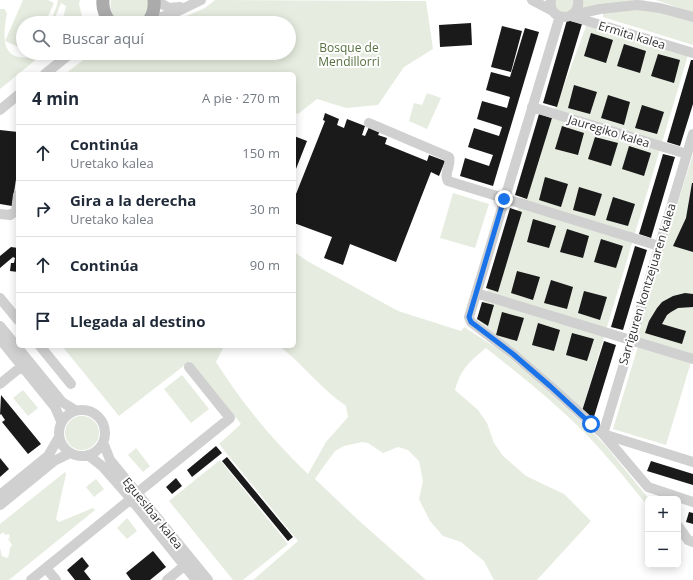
<!DOCTYPE html>
<html lang="es">
<meta charset="utf-8">
<style>
body{margin:0;font-family:"Open Sans",sans-serif;background:#f6f6f7;color:#1f2937}
.controls{position:absolute;right:12px;bottom:12px;display:grid;overflow:hidden;border-radius:6px;box-shadow:0 2px 10px #0003}
.controls button{width:36px;height:36px;display:grid;place-items:center;padding:0;border:0;border-bottom:1px solid #e0e1e3;background:#fff;color:#1f2937;font:20px sans-serif}
.stop{position:absolute;width:12px;height:12px;margin:-9px;border:3px solid #1a73e8;border-radius:50%;background:#fff}
.stop.end{background:#1a73e8;border-color:#fff;box-shadow:0 1px 4px #0008}
.list{margin:0;padding:0;list-style:none}
h2{display:flex;justify-content:space-between;align-items:center;height:52px;margin:0;padding:0 16px;font-size:17px}
h2 small{font-size:13px;font-weight:400;color:#747a83}
.list li{display:grid;grid-template-columns:26px 1fr auto;gap:12px;align-items:center;box-sizing:border-box;height:56px;padding:0 16px;border-top:1px solid #e0e1e3}
.list b{display:block;font-size:15px;white-space:nowrap}
.list p{margin:0;font-size:13px;white-space:nowrap;color:#747a83}
.list em{font-size:13px;font-style:normal;color:#747a83}
.icon{flex:none;width:22px;height:22px;fill:none;stroke:currentColor;stroke-width:2;stroke-linecap:round;stroke-linejoin:round}
.map{position:relative;flex:none;width:693px;height:580px;overflow:hidden}
.search{position:absolute;background:#fff;box-shadow:0 2px 10px #0003;left:16px;top:16px;width:280px;height:44px;display:flex;align-items:center;gap:10px;box-sizing:border-box;padding:0 14px;border-radius:22px;color:#747a83;font-size:15px}
.panel{position:absolute;background:#fff;box-shadow:0 2px 10px #0003;left:16px;top:72px;width:280px;height:276px;border-radius:6px}
.map>svg:first-child{display:block}
.green{fill:#e6ecdf}
.building{fill:#1a1a1a}
.lines{fill:none;stroke-linecap:round;stroke-linejoin:round}
.minor{stroke:#d0d0d0;stroke-width:10}
.major{stroke:#ababab;stroke-width:13}
.route{stroke:#1a73e8;stroke-width:5}
.labels{text-anchor:middle;dominant-baseline:central;stroke-width:4;stroke-linejoin:round;paint-order:stroke}
.street-label{font-size:12px;fill:#333;stroke:#fff}
.park-label{font-size:12px;fill:#56703f;stroke:#fff}
</style>
<div class="map">
<svg width="693" height="580" viewBox="0 0 693 580">
<rect width="100%" height="100%" fill="#fff"/>
<path class="green" d="M23,0H48L54,3L45,23H23V49L5,41Z
M58,0H80L79,4L83,20L79,23H62L66,6L61,3L53,23H50L56,8Z
M111,0H148C148,3 148,7 148,9C143,32 105,25 111,0Z
M215,0L426,1L433,49L404,67L378,105L346,108L317,99L298,114L294,112V74H65L92,53H289V23H170L205,8Z
M555,0H574L572,10L563,13L555,8Z
M581,0H643L653,3L579,11Z
M656,0H693V13Z
M0,9H4L7,13C4,30 0,54 19,57C25,58 32,58 36,53H44L0,89Z
M653,9L693,20V45L603,17V10Z
M588,21L689,52L582,411L477,319Z
M427,93L441,98L427,129L409,121L414,103L422,105Z
M693,154V354L636,337Z
M453,193L489,204L475,248L440,238Z
M294,252L309,262L398,311L461,331L464,327L498,349L529,374L587,427L605,445L649,499L648,507C629,482 607,456 585,433C554,402 520,375 486,348C469,362 461,369 455,390L478,410L487,423L494,443L503,456L526,476L564,494L591,521L537,580H494L484,561L461,542L443,536L430,521L419,499L423,481L419,461L408,450L398,447L383,453L368,443L362,442L344,446L335,451L321,470L315,479L356,518L426,580H253L298,541L219,444L241,424L190,361L119,416L62,346H224L216,362C242,403 273,441 308,474L326,442L348,417L346,406C321,389 303,364 279,346H294Z
M638,346L691,362L666,445L613,429Z
M182,375L209,409L191,423L164,389Z
M23,390L38,408L28,416L13,398Z
M65 433a17 17 0 1 1 34 0a17 17 0 1 1-34 0Z
M136,448L150,466L143,472L128,455Z
M220,460L288,544L243,580H233L169,501Z
M65,472L66,474L56,519L59,522L93,508L95,510L9,580H0V548L2,556L7,558L9,555L10,548L12,545L8,539L10,538L9,534L5,535L3,532L0,535V524Z
M96,479L104,489L94,497L86,487Z
M127,518L137,531L127,539L117,528Z"/>
<path class="building" d="M567,20L582,24L557,107L543,103Z
M471,23L472,45L440,47L439,25Z
M502,26L522,31L511,72L491,67Z
M525,28L539,32L493,186L460,176L465,158L489,166L493,155L468,147L474,128L499,136L502,127L477,119L482,101L507,108L510,97L486,90L491,72L510,77Z
M591,33L613,40L606,63L584,56Z
M624,44L646,51L640,73L617,66Z
M658,54L680,60L674,83L651,76Z
M691,60H693V104L680,146L667,142Z
M574,85L597,92L590,114L568,108Z
M608,95L630,102L624,125L601,118Z
M642,105L664,112L657,134L635,128Z
M325,113L339,119L337,125L344,128L347,119L365,126L362,135L365,136L369,127L380,131L378,135L387,138L385,144L427,161L429,155L445,161L439,176L431,172L396,262L350,244L343,265L324,258L332,237L294,223V199L325,121L323,120Z
M539,114L552,118L527,199L515,195Z
M562,126L584,133L578,155L555,149Z
M0,130L18,132V166L12,206L0,204Z
M294,136L307,141L294,174Z
M595,137L618,143L611,166L588,159Z
M629,146L651,153L644,176L622,169Z
M663,154L675,157L651,238L639,234Z
M545,177L568,184L561,207L539,200Z
M692,183H693V252L673,246L686,218Z
M579,187L602,194L595,216L573,210Z
M613,197L635,204L628,226L606,220Z
M510,208L522,212L498,292L486,288Z
M533,219L556,226L549,248L527,242Z
M567,229L589,236L583,258L560,252Z
M601,239L623,246L616,268L594,262Z
M635,246L647,250L623,330L611,327Z
M11,247L18,248V272L10,271L11,263H14L15,258L13,257L0,268V256Z
M517,271L540,277L533,300L511,293Z
M551,280L573,287L567,309L544,303Z
M584,291L607,297L600,320L578,313Z
M685,293L693,294V307L678,308L671,312L667,315L662,324L686,331L682,344L645,333L649,321L657,308L662,302L673,296Z
M482,302L494,305L488,326L477,319Z
M502,312L524,318L517,341L496,335Z
M538,323L560,330L554,351L532,345Z
M572,333L594,339L587,361L566,355Z
M604,341L616,345L593,420L582,411Z
M1,395L41,444L28,454L2,422L5,420L1,414L0,415Z
M216,446L222,453L192,477L187,470Z
M227,457L293,537L288,541L222,461Z
M0,458L9,469L0,477Z
M651,461L693,474V485L647,471Z
M176,478L182,486L172,494L166,487Z
M689,512L693,513V524L686,522Z
M153,551L166,567L150,580H131L126,573Z
M82,557L89,566L84,571L91,580H75L67,570Z"/>
<g class="lines">
<path class="minor" d="M155,0L169,8L180,7
M532,0L553,11
M551,0C547,22 581,23 578,0
M573,15L600,9L637,5L660,8L693,17
M560,16L469,317L471,322L513,354L550,386L603,434L648,487L693,502
M571,16L693,53
M148,21L174,13L201,0
M45,74L71,53
M532,107L687,154
M0,110L18,95
M369,123L449,157C452,166 443,173 448,181L659,246
M0,214L10,215L16,211L18,195
M476,293L693,359
M0,298L18,320
M0,326L62,402L75,410
M0,339L55,407L61,421
M40,346L71,384
M0,384L22,366
M59 433a23 23 0 1 1 46 0a23 23 0 1 1-46 0Z
M603,434L693,134
M603,434L693,462
M103,442L110,460L208,580
M88,455L102,466L131,499L196,580
M137,493L230,418L189,367
M0,495L48,456L59,437
M0,505L54,461L70,453
M678,526L688,540L693,542
M46,568L56,580
M31,580L131,499
M167,580L184,566"/>
<path class="major" d="M103,0C102,9 105,16 111,23
M147,23C153,16 155,9 154,0"/>
</g>
<g class="lines">
<path class="route" d="M504,199L469,317L471,322L513,354L550,386L591,424"/>
</g>
<g class="labels">
<g class="street-label">
<text transform="translate(632 35) rotate(17)">Ermita kalea</text>
<text transform="translate(609 131) rotate(17)">Jauregiko kalea</text>
<text transform="translate(647 284) rotate(-73)">Sarriguren kontzejuaren kalea</text>
<text transform="translate(153 513) rotate(51)">Eguesibar kalea</text>
</g>
<g class="park-label">
<text x="349" y="47">Bosque de<tspan x="349" dy="14">Mendillorri</tspan></text>
</g>
</g>
</svg>
<div class="controls">
<button>+</button>
<button>−</button>
</div>
<div class="stop" style="left:591px;top:424px"></div>
<div class="stop end" style="left:504px;top:199px"></div>
<div class="search"><svg class="icon" aria-label="search" viewBox="0 0 24 24"><circle cx="10" cy="10" r="6"/><path d="M15 15l6 6"/></svg>Buscar aquí</div>
<section class="panel">
<h2>4 min<small>A pie · 270 m</small></h2>
<ul class="list">
<li><svg class="icon" aria-label="ahead" viewBox="0 0 24 24"><path d="M12 20V5M6 11l6-6 6 6"/></svg><div><b>Continúa</b><p>Uretako kalea</p></div><em>150 m</em></li>
<li><svg class="icon" aria-label="right" viewBox="0 0 24 24"><path d="M7 20v-9h11M14 6l5 5-5 5"/></svg><div><b>Gira a la derecha</b><p>Uretako kalea</p></div><em>30 m</em></li>
<li><svg class="icon" aria-label="ahead" viewBox="0 0 24 24"><path d="M12 20V5M6 11l6-6 6 6"/></svg><div><b>Continúa</b></div><em>90 m</em></li>
<li><svg class="icon" aria-label="arrive" viewBox="0 0 24 24"><path d="M6 21V4h12l-3 4 3 4H6"/></svg><div><b>Llegada al destino</b></div></li>
</ul>
</section>
</div>
